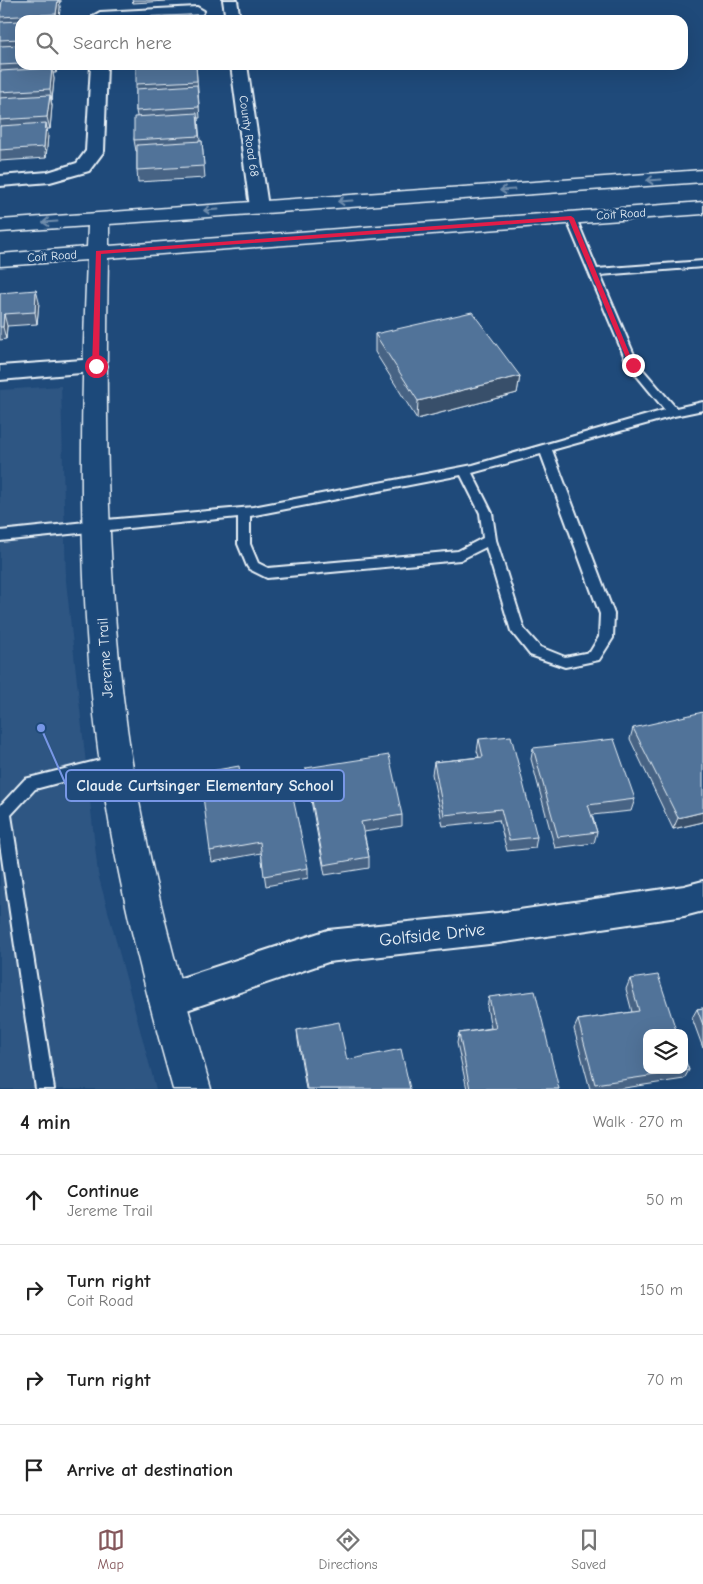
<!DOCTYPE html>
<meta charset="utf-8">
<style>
body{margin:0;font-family:"Comic Neue",sans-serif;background:#f2f2f2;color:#222}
.controls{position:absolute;right:15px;bottom:15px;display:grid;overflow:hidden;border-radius:10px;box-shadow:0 5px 20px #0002}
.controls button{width:45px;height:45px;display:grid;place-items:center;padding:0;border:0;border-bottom:1px solid #e0e0e0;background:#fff;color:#222;font:25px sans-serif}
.stop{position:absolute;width:15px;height:15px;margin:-11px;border:4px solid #e11d48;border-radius:50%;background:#fff}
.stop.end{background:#e11d48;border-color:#fff;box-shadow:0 1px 5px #0008}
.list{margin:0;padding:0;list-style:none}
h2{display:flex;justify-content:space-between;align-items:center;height:65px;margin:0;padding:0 20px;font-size:21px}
h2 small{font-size:16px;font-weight:400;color:#767676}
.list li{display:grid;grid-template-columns:32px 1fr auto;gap:15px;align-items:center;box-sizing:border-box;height:90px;padding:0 20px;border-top:1px solid #e0e0e0}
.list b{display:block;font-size:19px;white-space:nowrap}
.list p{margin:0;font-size:16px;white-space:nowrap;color:#767676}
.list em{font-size:16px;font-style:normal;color:#767676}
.icon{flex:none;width:28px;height:28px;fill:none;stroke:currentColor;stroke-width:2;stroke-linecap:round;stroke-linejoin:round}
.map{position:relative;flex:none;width:703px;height:1089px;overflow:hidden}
.search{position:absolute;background:#fff;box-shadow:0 5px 20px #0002;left:15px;right:15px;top:15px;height:55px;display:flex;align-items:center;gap:12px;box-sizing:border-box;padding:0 18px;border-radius:15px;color:#767676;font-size:19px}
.sheet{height:425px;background:#fff}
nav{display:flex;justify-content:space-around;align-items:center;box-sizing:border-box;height:70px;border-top:1px solid #e0e0e0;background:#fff;font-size:14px;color:#767676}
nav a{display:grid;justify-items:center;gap:2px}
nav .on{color:#85585c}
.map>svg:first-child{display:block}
.built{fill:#2e5683}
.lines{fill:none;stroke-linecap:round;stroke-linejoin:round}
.lane-casing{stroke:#e8f1f8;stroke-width:4}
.street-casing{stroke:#e8f1f8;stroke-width:4}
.secondary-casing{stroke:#e8f1f8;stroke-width:3}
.lane{fill:#1f4a7a;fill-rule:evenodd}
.street{fill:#1f4a7a;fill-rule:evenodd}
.secondary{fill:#1f4a7a;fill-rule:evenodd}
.wall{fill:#466384;stroke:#e8f1f8}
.shaded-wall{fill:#39506b;stroke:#e8f1f8}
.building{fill:#517399;stroke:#e8f1f8}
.oneway{stroke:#6f8dac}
.route{fill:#e11d48}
.labels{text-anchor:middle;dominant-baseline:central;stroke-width:5;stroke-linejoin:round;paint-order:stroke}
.far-street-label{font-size:12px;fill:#e8f1f8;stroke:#1f4a7a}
.street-label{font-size:15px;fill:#e8f1f8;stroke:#1f4a7a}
.near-street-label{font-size:18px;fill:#e8f1f8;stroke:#1f4a7a}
.leader{fill:none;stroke:#7897e6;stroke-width:2}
.callout-dot{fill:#7897e6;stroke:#1f4a7a;stroke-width:2}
.callout{fill:#1f4a7a;stroke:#7897e6;stroke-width:2}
.callout-label{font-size:16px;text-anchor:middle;font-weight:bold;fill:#e8f1f8}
</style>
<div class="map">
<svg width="703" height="1089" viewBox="0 0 703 1089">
<rect width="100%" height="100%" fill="#1f4a7a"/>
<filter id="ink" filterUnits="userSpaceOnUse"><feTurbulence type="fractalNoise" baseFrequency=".02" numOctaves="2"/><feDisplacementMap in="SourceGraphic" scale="10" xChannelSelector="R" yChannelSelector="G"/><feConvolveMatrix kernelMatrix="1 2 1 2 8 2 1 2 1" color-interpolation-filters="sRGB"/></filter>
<g filter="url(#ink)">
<path class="built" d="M61,386L66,581L98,874L156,1089H0V390Z"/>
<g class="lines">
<g class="lane-casing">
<path id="lane" d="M571,215L576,218L597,269L703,261V267L600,275L638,364L676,408L703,402V410L674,416L552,450L614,614L613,638L599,660L565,667L530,655L511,631L486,547L460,560L267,578L249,569L247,566L238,544V517L0,541V531L95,521L253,507L473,465L665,410L628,365L566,218ZM541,454L600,614L599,637L590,652L565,657L540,647L524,629L496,540L492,513L472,473ZM461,475L480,513L483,538L458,551L268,568L258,563L250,544V516Z
M116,756L121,758L123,762L121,766L35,789L11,815L54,1089H36L0,844V806L25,779Z"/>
</g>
<g class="street-casing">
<path id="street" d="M223,0H237L240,20H226Z
M197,7L204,11L202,14L109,20H98L93,16L100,12Z
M91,65H107L104,151L89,171L50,182L0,186V176L48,172L77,163L86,151Z
M231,65H247L268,207L266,211H252L250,207Z
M96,359L104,361L107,366L104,371L0,380V366Z
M703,881V911L684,916L498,943L328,962L166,1017L154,1012L149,1000L154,988L166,983L328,930L498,913L684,886Z"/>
</g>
<g class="secondary-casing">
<path id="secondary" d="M703,170V182L109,224V246L703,202V214L108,258C105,424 106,592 131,756C149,869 179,980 211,1089H173C142,979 114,869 99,756C77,592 80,425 87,260L0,266V254L87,247L88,226L0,232V220Z"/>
</g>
<use href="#lane" class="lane"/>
<use href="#street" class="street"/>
<use href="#secondary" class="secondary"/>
</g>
<path class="wall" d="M2,0H61V2H59L60,7L59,20H20V65H57L56,73H53L54,79L52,100H51L52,106L50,129H47L48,135L46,158L0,161V17Z
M132,0H184L133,3Z
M196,65L200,118H198L200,141H202L205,178L138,182L137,170V151H136L134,140L137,116L136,111V84Z
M0,293L39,302L37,324L7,326L6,339L0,340Z
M375,334L520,376L517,393L417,419L375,352Z
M633,728L703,822L673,829L630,739Z
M479,739L537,837L535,848L507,851L499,820L443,826L432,774L434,762L479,757L477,751Z
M533,748L635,799L631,811L592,815L597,832L594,843L555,848L531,759Z
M306,768L402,815V826L364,832L369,857V868L325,875L307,779Z
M242,787L308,868V878L266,886L261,853L212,862L210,851Z
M630,979L689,1070L684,1079L618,1089H590L574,1029L578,1020L632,1012L626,989Z
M489,997L559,1089H467L457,1043L459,1033L491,1028L487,1007Z
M703,1008V1048L692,1018L697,1009Z
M297,1030L347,1060L410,1089H306L298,1040Z"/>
<path class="shaded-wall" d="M58,0H59L60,7L59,20H57L56,14Z
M54,65H57L56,73Z
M52,68L54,79L52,100L50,89Z
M50,95L52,106L50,129L47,117Z
M46,123L48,135L46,158L44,147Z
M36,290L39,302L37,324L35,312Z
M4,314L7,326L6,339L3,327Z
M520,376L517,393L417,419L418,401Z
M703,812V822L673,829L678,818Z"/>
<path class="building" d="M2,0H58L56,14L0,17Z
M191,15V20H134V17Z
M57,19V20H31Z
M20,21V39L0,40V22Z
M20,45V64L0,65V46Z
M136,65H196L197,81L136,84Z
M52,68L50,89L0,92V71Z
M197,85L199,107L136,111V89Z
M50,95L47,117L0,120V98Z
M197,113L199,136L134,140V117Z
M46,123L44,147L0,150V126Z
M202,141L204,166L137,170V145Z
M36,290L35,312L4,314L3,327H0V293Z
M472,312L520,376L418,401L375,334Z
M703,712V812L678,818L633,728Z
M511,736L537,837L509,840L501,809L444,815L434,762L483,757L479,739Z
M614,739L635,799L588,805L597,832L558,837L533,748Z
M389,755L402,815L361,822L369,857L324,865L306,768Z
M239,766L242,787L289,779L308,868L264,876L260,842L210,851L200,773Z
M658,975L677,1033H647V1070H684V1056L689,1070L595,1084L578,1020L639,1011L630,979Z
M535,991L559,1089H470L459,1033L496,1028L489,997Z
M703,1008V1025L697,1009Z
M339,1022L347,1060L401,1049L410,1089H307L297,1030Z"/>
<defs><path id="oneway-shaft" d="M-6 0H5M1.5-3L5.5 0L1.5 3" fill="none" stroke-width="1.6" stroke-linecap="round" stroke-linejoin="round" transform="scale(1.25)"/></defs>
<g class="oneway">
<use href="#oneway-shaft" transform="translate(654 180) rotate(176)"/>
<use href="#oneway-shaft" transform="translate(507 190) rotate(176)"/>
<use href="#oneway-shaft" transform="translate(345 201) rotate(176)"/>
<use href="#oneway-shaft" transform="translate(211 210) rotate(176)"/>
<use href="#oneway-shaft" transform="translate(50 222) rotate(176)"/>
</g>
</g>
<path class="route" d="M571,216L574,218L635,367L629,365L569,220L101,254L99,366L96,368L92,366L96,251Z"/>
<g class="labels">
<g class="far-street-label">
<text transform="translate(249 136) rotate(82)">County Road 68</text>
<text transform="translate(621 214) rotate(-4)">Coit Road</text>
<text transform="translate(52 256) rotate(-4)">Coit Road</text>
</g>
<g class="street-label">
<text transform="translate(105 658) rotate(-94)">Jereme Trail</text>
</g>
<g class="near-street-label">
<text transform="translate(432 935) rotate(-6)">Golfside Drive</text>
</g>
</g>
<path class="leader" d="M41 728L66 785"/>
<circle class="callout-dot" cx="41" cy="728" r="5"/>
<rect class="callout" x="66" y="770" width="278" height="31" rx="5"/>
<g class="callout-label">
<text x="205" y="791">Claude Curtsinger Elementary School</text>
</g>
</svg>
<div class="controls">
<button><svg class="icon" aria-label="layers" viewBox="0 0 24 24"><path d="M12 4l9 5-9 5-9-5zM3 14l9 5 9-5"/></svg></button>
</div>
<div class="stop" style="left:96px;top:366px"></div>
<div class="stop end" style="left:633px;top:365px"></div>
<div class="search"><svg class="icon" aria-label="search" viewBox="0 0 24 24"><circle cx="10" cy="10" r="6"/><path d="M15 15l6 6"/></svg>Search here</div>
</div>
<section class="sheet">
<h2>4 min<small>Walk · 270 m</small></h2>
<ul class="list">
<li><svg class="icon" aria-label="ahead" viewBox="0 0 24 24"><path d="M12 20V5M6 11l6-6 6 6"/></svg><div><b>Continue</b><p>Jereme Trail</p></div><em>50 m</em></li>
<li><svg class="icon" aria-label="right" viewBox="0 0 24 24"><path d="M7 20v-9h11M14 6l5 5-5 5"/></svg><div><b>Turn right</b><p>Coit Road</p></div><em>150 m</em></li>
<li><svg class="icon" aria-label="right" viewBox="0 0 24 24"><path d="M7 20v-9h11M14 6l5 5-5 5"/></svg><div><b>Turn right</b></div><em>70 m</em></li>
<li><svg class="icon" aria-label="arrive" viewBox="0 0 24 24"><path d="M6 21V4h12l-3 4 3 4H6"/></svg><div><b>Arrive at destination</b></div></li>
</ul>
</section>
<nav>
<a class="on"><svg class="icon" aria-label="map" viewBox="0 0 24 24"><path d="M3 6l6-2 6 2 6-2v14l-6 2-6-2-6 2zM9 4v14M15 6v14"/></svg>Map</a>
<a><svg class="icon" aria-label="directions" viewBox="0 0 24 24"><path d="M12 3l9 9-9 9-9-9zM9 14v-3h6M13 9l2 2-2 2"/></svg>Directions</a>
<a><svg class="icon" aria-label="saved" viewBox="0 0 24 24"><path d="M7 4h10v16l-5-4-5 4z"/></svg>Saved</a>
</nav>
